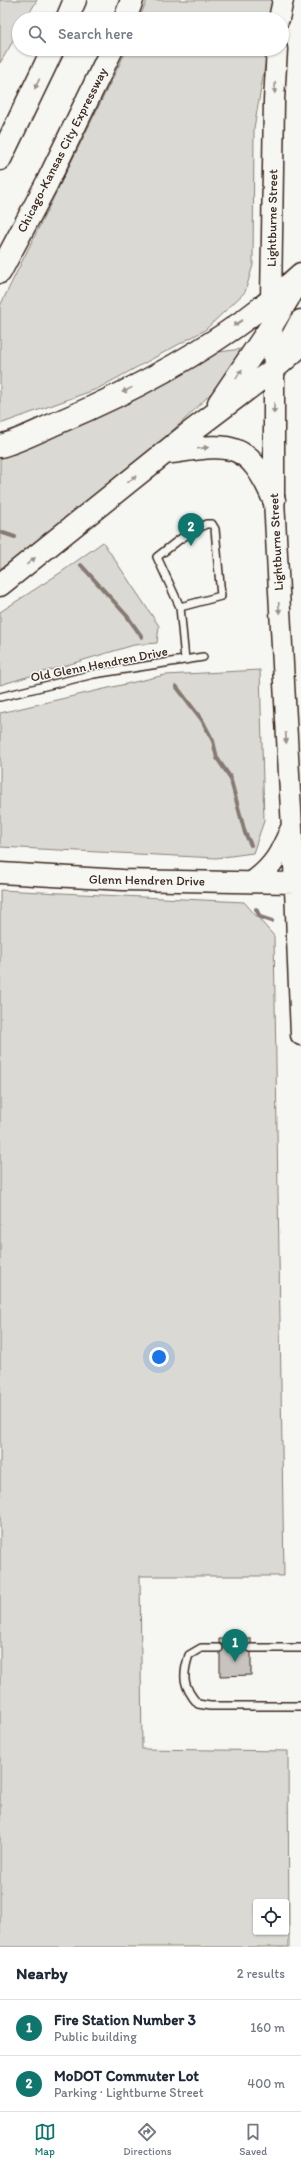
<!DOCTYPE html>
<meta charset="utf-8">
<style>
body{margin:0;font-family:Itim,sans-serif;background:#f2f2f3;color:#1f2937}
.controls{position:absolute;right:12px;bottom:12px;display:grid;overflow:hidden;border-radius:4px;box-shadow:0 1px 3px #0004}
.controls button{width:36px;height:36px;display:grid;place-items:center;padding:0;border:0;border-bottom:1px solid #e0e1e3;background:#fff;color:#1f2937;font:20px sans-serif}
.you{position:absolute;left:159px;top:1357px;width:14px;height:14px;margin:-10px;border:3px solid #fff;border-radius:50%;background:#1a73e8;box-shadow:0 0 0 6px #1a73e833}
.badge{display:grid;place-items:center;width:26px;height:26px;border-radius:50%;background:#0f766e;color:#fff;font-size:13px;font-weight:700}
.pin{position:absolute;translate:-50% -33px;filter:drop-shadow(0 1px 2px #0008)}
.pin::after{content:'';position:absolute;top:21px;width:14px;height:12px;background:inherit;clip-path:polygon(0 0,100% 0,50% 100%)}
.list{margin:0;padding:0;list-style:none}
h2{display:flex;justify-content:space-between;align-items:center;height:52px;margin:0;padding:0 16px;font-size:17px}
h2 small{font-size:13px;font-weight:400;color:#747a83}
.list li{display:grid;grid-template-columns:26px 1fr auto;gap:12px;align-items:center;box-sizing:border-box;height:56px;padding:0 16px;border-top:1px solid #e0e1e3}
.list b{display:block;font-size:15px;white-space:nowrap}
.list p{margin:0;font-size:13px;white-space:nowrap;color:#747a83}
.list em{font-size:13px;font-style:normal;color:#747a83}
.icon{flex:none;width:22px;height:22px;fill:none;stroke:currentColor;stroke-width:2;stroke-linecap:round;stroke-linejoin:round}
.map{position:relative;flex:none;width:301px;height:1947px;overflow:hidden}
.search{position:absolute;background:#fff;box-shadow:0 1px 3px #0004;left:12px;right:12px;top:12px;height:44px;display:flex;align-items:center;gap:10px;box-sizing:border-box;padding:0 14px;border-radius:22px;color:#747a83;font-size:15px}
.sheet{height:164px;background:#fff}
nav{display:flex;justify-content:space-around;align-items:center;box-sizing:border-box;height:56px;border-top:1px solid #e0e1e3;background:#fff;font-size:11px;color:#747a83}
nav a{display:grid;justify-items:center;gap:2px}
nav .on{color:#0f766e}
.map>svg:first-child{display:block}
.green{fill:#dad9d3;stroke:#8a8278;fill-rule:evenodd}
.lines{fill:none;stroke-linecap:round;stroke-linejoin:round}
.stream{stroke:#857a71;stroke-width:4}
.building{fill:#c8c3be;stroke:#3b2a1e}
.lane-casing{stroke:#3b2a1e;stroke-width:10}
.secondary-casing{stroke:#3b2a1e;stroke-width:23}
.highway-casing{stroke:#3b2a1e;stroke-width:25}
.lane{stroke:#f6f6f2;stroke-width:7}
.secondary{stroke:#f6f6f2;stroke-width:20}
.highway{stroke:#f6f6f2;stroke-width:22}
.oneway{fill:#989088}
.labels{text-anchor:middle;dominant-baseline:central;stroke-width:3;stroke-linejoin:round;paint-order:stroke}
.street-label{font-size:13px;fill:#3b2a1e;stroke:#f6f6f2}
</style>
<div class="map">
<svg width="301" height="1947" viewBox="0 0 301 1947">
<rect width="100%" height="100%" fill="#f6f6f2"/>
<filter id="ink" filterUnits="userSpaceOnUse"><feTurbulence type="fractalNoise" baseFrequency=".025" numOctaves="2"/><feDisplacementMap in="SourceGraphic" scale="8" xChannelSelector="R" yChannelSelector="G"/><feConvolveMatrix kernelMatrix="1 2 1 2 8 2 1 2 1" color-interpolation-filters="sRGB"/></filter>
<g filter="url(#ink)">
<path class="green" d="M0,0H37L26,19H19V31L0,63Z
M147,0H276L273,19H139Z
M127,49H268L254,128L253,265L245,292L205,330L97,389L0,424V306Z
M248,348C210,402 159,443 108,485C72,514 37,543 0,569V456L86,423L191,364L219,352Z
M103,542L159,626L157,643L134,645L0,685V612L60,573Z
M260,670L264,821L253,853L216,858L0,847V713L165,675Z
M0,890L244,902L274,936L284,1576H140L142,1749L288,1751L289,1947H0ZM256,1902H286V1932H256Z"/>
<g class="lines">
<path class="stream" d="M0,532L15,537
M81,565L127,616L142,637
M176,686L202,720L213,741L217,758L230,777L245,833L251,845
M256,909L260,917L272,921"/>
</g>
<path class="building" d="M219,1639H251V1643L246,1648L247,1651L251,1653V1675L220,1676V1653L224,1648L219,1643Z"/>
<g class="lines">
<g class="lane-casing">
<path id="lane" d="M206,524H212L215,529L221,596L180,607L157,557L180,539Z
M180,607L185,660
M0,697L94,674L203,657
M219,1648H201L189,1655C182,1676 183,1687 198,1704L210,1706H301
M251,1648H301"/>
</g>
<g class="secondary-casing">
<path id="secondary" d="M279,19L283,0
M277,49L274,101L271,302L274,369V500L294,865L301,1035
M0,873L123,880L295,883
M252,882C275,865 280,853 291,828"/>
</g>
<g class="highway-casing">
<path id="highway" d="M67,19L75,0
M125,19L132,0
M0,159L53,49
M0,272L47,183L112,49
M281,358L301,321
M219,403L272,325L293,290
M0,446C20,441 40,430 59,422C144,386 233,337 301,274
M164,453C226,445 246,435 274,500
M0,585L188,434L274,369L301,345"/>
</g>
<use href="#lane" class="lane"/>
<use href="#secondary" class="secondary"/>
<use href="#highway" class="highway"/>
</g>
<defs><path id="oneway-solid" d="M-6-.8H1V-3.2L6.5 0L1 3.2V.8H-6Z"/></defs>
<g class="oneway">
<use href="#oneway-solid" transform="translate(37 84) rotate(116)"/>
<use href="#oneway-solid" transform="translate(275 88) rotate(93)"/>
<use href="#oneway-solid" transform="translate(238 323) rotate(147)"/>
<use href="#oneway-solid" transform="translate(239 374) rotate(-56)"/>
<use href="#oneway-solid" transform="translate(127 390) rotate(154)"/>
<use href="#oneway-solid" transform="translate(274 408) rotate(90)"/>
<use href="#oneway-solid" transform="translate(203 448) rotate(-7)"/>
<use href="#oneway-solid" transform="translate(132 479) rotate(-39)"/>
<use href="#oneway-solid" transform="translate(31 561) rotate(-39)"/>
<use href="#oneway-solid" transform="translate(279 608) rotate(87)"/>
<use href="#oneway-solid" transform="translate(286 738) rotate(87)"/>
</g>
</g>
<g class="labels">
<g class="street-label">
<text transform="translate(62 150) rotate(-63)">Chicago-Kansas City Expressway</text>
<text transform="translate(272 218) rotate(-89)">Lightburne Street</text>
<text transform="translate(276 542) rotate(-93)">Lightburne Street</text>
<text transform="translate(99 664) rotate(-11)">Old Glenn Hendren Drive</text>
<text transform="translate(147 880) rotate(1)">Glenn Hendren Drive</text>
</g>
</g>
</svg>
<div class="controls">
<button><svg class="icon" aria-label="locate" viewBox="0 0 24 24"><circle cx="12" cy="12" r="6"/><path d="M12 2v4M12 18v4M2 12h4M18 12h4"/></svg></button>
</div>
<div class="you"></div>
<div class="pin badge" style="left:235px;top:1662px">1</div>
<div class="pin badge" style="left:191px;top:546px">2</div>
<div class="search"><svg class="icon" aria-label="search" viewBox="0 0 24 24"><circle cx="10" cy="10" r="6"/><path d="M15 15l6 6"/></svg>Search here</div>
</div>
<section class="sheet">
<h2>Nearby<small>2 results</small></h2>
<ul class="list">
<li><span class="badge">1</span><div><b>Fire Station Number 3</b><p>Public building</p></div><em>160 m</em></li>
<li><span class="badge">2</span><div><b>MoDOT Commuter Lot</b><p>Parking · Lightburne Street</p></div><em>400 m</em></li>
</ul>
</section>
<nav>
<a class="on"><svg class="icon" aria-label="map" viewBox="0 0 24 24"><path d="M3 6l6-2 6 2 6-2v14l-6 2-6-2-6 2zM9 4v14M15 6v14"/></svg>Map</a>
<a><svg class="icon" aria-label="directions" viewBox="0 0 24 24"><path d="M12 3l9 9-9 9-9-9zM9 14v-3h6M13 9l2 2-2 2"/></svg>Directions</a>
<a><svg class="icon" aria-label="saved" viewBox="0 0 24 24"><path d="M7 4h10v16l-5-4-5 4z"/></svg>Saved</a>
</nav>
